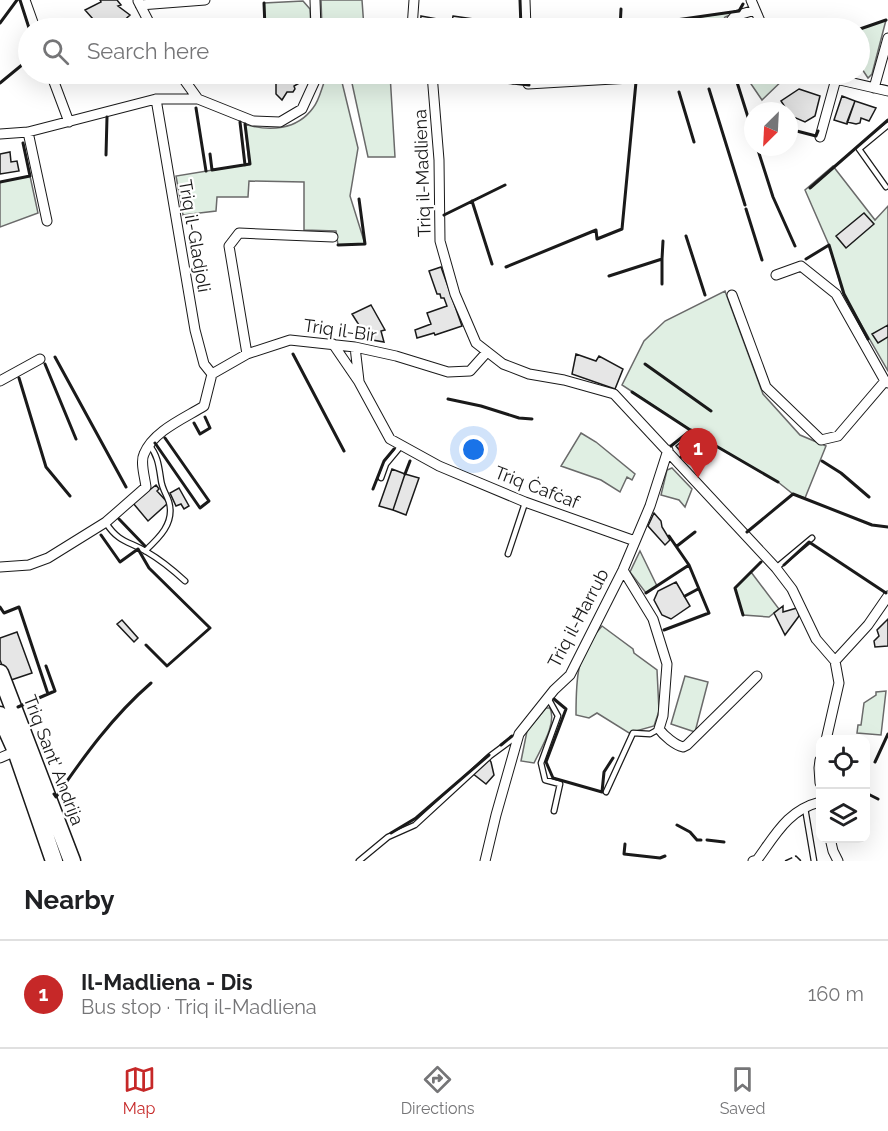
<!DOCTYPE html>
<meta charset="utf-8">
<style>
body{margin:0;font-family:Raleway,sans-serif;background:#f2f2f2;color:#202124}
.controls{position:absolute;right:18px;bottom:18px;display:grid;overflow:hidden;border-radius:12px;box-shadow:0 6px 24px #0002}
.controls button{width:54px;height:54px;display:grid;place-items:center;padding:0;border:0;border-bottom:2px solid #e0e0e0;background:#fff;color:#202124;font:30px sans-serif}
.compass{position:absolute;left:744px;top:102px;width:54px;height:54px;border-radius:50%;background:#fff;box-shadow:0 6px 24px #0002;rotate:204deg}
.you{position:absolute;left:474px;top:450px;width:21px;height:21px;margin:-15px;border:4px solid #fff;border-radius:50%;background:#1a73e8;box-shadow:0 0 0 9px #1a73e833}
.badge{display:grid;place-items:center;width:39px;height:39px;border-radius:50%;background:#c62828;color:#fff;font-size:20px;font-weight:700}
.pin{position:absolute;translate:-50% -50px;filter:drop-shadow(0 2px 3px #0008)}
.pin::after{content:'';position:absolute;top:32px;width:21px;height:18px;background:inherit;clip-path:polygon(0 0,100% 0,50% 100%)}
.list{margin:0;padding:0;list-style:none}
h2{display:flex;justify-content:space-between;align-items:center;height:78px;margin:0;padding:0 24px;font-size:26px}
h2 small{font-size:20px;font-weight:400;color:#757577}
.list li{display:grid;grid-template-columns:39px 1fr auto;gap:18px;align-items:center;box-sizing:border-box;height:108px;padding:0 24px;border-top:2px solid #e0e0e0}
.list b{display:block;font-size:22px;white-space:nowrap}
.list p{margin:0;font-size:20px;white-space:nowrap;color:#757577}
.list em{font-size:20px;font-style:normal;color:#757577}
.icon{flex:none;width:33px;height:33px;fill:none;stroke:currentColor;stroke-width:2;stroke-linecap:round;stroke-linejoin:round}
.map{position:relative;flex:none;width:888px;height:861px;overflow:hidden}
.search{position:absolute;background:#fff;box-shadow:0 6px 24px #0002;left:18px;right:18px;top:18px;height:66px;display:flex;align-items:center;gap:15px;box-sizing:border-box;padding:0 21px;border-radius:33px;color:#757577;font-size:22px}
.sheet{height:186px;background:#fff}
nav{display:flex;justify-content:space-around;align-items:center;box-sizing:border-box;height:84px;border-top:2px solid #e0e0e0;background:#fff;font-size:16px;color:#757577}
nav a{display:grid;justify-items:center;gap:3px}
nav .on{color:#c62828}
.map>svg:first-child{display:block}
.green{fill:#e0efe3;stroke:#6a6a6a;stroke-width:1.5}
.building{fill:#e6e6e6;stroke:#1a1a1a;stroke-width:1.5}
.lines{fill:none;stroke-linecap:round;stroke-linejoin:round}
.lane-casing{stroke:#1a1a1a;stroke-width:7}
.street-casing{stroke:#1a1a1a;stroke-width:11}
.highway-casing{stroke:#1a1a1a;stroke-width:19}
.lane{stroke:#fff;stroke-width:4.5}
.street{stroke:#fff;stroke-width:9}
.highway{stroke:#fff;stroke-width:16}
.fence{stroke:#1a1a1a;stroke-width:1.5;stroke-dasharray:8 3;stroke-linecap:butt}
.wall{stroke:#1a1a1a;stroke-width:3}
.labels{text-anchor:middle;dominant-baseline:central;stroke-width:4.5;stroke-linejoin:round;paint-order:stroke}
.street-label{font-size:18px;fill:#1a1a1a;stroke:#fff}
</style>
<div class="map">
<svg width="888" height="861" viewBox="0 0 888 861">
<rect width="100%" height="100%" fill="#fff"/>
<path class="green" d="M321,0H362L364,28H322Z
M303,1L310,9L311,28H265L264,3Z
M739,11L725,17L718,28H686V19Z
M886,20L872,74L868,78L860,66V29Z
M328,74H340L358,148L350,196L365,244L338,245L336,231L304,230V182L249,181L248,197H217L216,211L183,215L176,176L249,164L245,124C269,132 297,130 313,108C321,98 322,83 328,74Z
M350,74H390L395,157H368Z
M746,74H789L762,100L747,78L736,79Z
M833,166L875,220L888,206V371L843,293L829,245L805,190Z
M30,176L38,213L0,227V182Z
M725,291L763,394L800,435L826,446L805,498L793,494L778,482L704,439L622,385L644,341L665,321Z
M581,433L596,442L635,474L632,480L627,477L620,492L601,480L561,466Z
M672,468L692,489L685,507L679,500L661,495L667,470Z
M640,551L657,586L646,593L630,572Z
M751,572L779,609L769,617L743,615L735,588Z
M602,626L633,649L634,653L657,670L659,711L654,726L629,733L597,713L589,718L576,715C576,679 576,654 602,626Z
M685,676L708,682L695,732L671,724Z
M886,691L881,735L857,733L858,725H861L864,703L876,695V692Z
M546,708H550C557,724 541,748 534,763L521,761L527,731Z"/>
<path class="building" d="M100,0H117L121,5L118,6L130,15L119,25L117,23L111,28H101L85,10L101,2Z
M421,16L438,19L437,28H420Z
M453,16L480,20L479,28H445V26L451,27Z
M276,74H300L301,82L294,86L295,89L293,92H287L282,100L276,94Z
M799,89L820,96L815,116L805,122L791,116L781,101Z
M842,96L855,101L847,124L834,120Z
M855,101L876,108L869,121L861,118L860,123L856,124L847,122Z
M10,152L11,162L17,161L19,171L0,174V154Z
M864,213L874,224L846,248L836,236Z
M441,267L462,326L435,335L434,333L417,338L415,330L431,324L427,313L447,306L444,298H441L440,294H437L429,271Z
M371,305L385,330L381,331L384,342L361,338L359,325L352,314Z
M888,325V337L878,343L872,334Z
M576,354L596,361L599,356L623,369L615,389L572,374Z
M689,435L695,442L682,453L676,446Z
M392,469L405,474L393,510L379,506Z
M405,474L419,478L406,515L393,510Z
M156,485L159,489L157,491L168,503L148,521L133,503Z
M179,488L189,506L184,509L181,504L176,506L170,493Z
M654,513L661,521L662,527L670,540L665,545L648,526Z
M676,582L690,606L671,619L662,615L654,600L658,591Z
M783,606V612L797,608L799,616L785,635L774,613Z
M888,619V646L875,647L874,641L879,636L877,630Z
M122,620L138,638L134,642L117,624Z
M17,632L32,673L8,681L0,660V638Z
M489,759L491,762L494,775L486,784L472,773Z"/>
<g class="lines">
<g class="lane-casing">
<path id="lane" d="M489,74L513,81
M886,187L859,149L888,125
M381,478L386,464L401,446
M106,523C119,543 129,541 147,552C161,560 173,570 185,581
M145,551C159,538 175,523 169,502C167,495 162,489 161,480C159,467 158,455 149,445
M508,554L525,503
M776,568L812,538
M548,698L558,716L541,763L545,780L560,784L554,811
M606,792L633,733L650,734L659,729
M805,808L814,861
M359,861L388,837L415,825L490,756L517,736"/>
</g>
<g class="street-casing">
<path id="street" d="M25,0L35,28
M315,0L316,28
M525,0L526,28
M751,0L763,28
M138,1L152,28
M140,5L205,0
M412,28L414,0
M725,28L735,16L755,10
M51,74L69,122
M180,74L198,99
M432,74L439,160L440,241L455,294L476,343L503,364L529,374L564,380L614,394L776,568L792,589L816,639L835,661L839,683L826,740
M528,74V84L699,74
M814,74L888,91
M874,88L888,38
M156,99L195,330L204,364L212,374
M28,132L47,221
M0,134L28,132L156,99H198L253,121L280,122L302,109L318,74
M820,137L836,79
M776,275L801,266L836,294L885,381L888,383
M732,295L766,387L821,440L838,436L885,381
M333,344L359,382L390,439L439,466L525,502L635,541
M355,347L359,381
M247,354L229,246L239,233L333,237
M0,381L40,359
M0,567L29,565L48,558L106,522L146,487C145,478 140,462 144,454C153,431 185,418 204,406L212,374L247,354L290,340L355,347L396,356L448,372L470,371L487,352
M623,570L653,619L667,664L663,716L659,729C664,736 675,745 683,747L687,745L757,676
M835,661L868,625L888,596
M0,758L16,751
M820,760L819,768L820,783
M830,838L833,851L838,861
M485,861L496,815L519,734L554,690L570,675L623,570L650,506L668,450
M753,861L757,860C776,834 788,810 820,802"/>
</g>
<g class="highway-casing">
<path id="highway" d="M0,673L72,861
M0,715L16,751L54,861"/>
</g>
<use href="#lane" class="lane"/>
<use href="#street" class="street"/>
<use href="#highway" class="highway"/>
<path class="fence" d="M785,861L796,856L801,861"/>
<path class="wall" d="M20,0L29,28
M520,0L521,28
M264,3L265,28
M662,22L739,11L743,4
M0,23L17,0
M620,28L621,9
M860,29L886,20
M464,74H467
M473,74L504,82L529,85
M736,79L753,133
M634,82L731,81L746,74
M0,83L28,60
M709,89L745,205
M679,92L694,142
M196,108L206,171
M240,122L245,165
M789,129L816,136L818,131
M757,147L773,197L795,246
M210,154L212,170L250,164L245,124
M106,155L107,117
M0,182L30,176L23,143
M810,188L888,120
M472,201L492,264
M746,209L762,260
M444,215L505,185
M686,236L705,295
M338,245L365,244L359,199
M806,259L829,245L844,294L868,339
M506,267L596,230L597,239L622,229L636,82
M609,276L662,259L663,241
M662,284V259
M293,354L344,451
M55,357L126,487
M45,364L76,439
M645,364L711,411
M19,378L46,467L70,496
M632,392L704,439L778,482
M448,399L481,406L519,418L532,419
M194,423L200,434L210,428L205,417
M155,443L200,508L209,501L165,438
M671,446L691,430
M681,457L704,439
M822,461L841,473L869,497
M405,474L410,461
M373,489L384,461L394,449
M119,519L145,546
M747,532L793,494L872,525L888,527
M101,535L120,562L138,549L149,568L210,628L167,666L146,645
M669,536L689,565
M677,546L695,532
M784,565L809,542L886,593
M646,593L689,565L709,613L664,630
M685,596L698,589
M0,607L4,613L19,607L48,694L18,707
M743,615L735,588L761,562
M46,666L55,691L48,694
M554,699L566,709L546,762L553,778L602,792L604,772L613,758
M501,745L512,736
M875,762L888,734
M866,793L878,799
M54,794L56,797C84,756 113,716 151,683
M677,825L690,832L697,840H701
M391,833L416,818L489,755
M707,840L724,842
M625,844L624,854L660,858L665,856"/>
</g>
<g class="labels">
<g class="street-label">
<text transform="translate(422 173) rotate(-92)">Triq il-Madliena</text>
<text transform="translate(195 236) rotate(80)">Triq il-Gladjoli</text>
<text transform="translate(340 330) rotate(8)">Triq il-Bir</text>
<text transform="translate(537 487) rotate(21)">Triq Ċafċaf</text>
<text transform="translate(578 618) rotate(-62)">Triq il-Ħarrub</text>
<text transform="translate(54 760) rotate(69)">Triq Sant' Andrija</text>
</g>
</g>
</svg>
<div class="controls">
<button><svg class="icon" aria-label="locate" viewBox="0 0 24 24"><circle cx="12" cy="12" r="6"/><path d="M12 2v4M12 18v4M2 12h4M18 12h4"/></svg></button>
<button><svg class="icon" aria-label="layers" viewBox="0 0 24 24"><path d="M12 4l9 5-9 5-9-5zM3 14l9 5 9-5"/></svg></button>
</div>
<svg class="compass" viewBox="-18 -18 36 36"><path d="M0-13l5 13h-10z" fill="#e53935"/><path d="M0 13l5-13h-10z" fill="#757577"/></svg>
<div class="you"></div>
<div class="pin badge" style="left:698px;top:478px">1</div>
<div class="search"><svg class="icon" aria-label="search" viewBox="0 0 24 24"><circle cx="10" cy="10" r="6"/><path d="M15 15l6 6"/></svg>Search here</div>
</div>
<section class="sheet">
<h2>Nearby<small></small></h2>
<ul class="list">
<li><span class="badge">1</span><div><b>Il-Madliena - Dis</b><p>Bus stop · Triq il-Madliena</p></div><em>160 m</em></li>
</ul>
</section>
<nav>
<a class="on"><svg class="icon" aria-label="map" viewBox="0 0 24 24"><path d="M3 6l6-2 6 2 6-2v14l-6 2-6-2-6 2zM9 4v14M15 6v14"/></svg>Map</a>
<a><svg class="icon" aria-label="directions" viewBox="0 0 24 24"><path d="M12 3l9 9-9 9-9-9zM9 14v-3h6M13 9l2 2-2 2"/></svg>Directions</a>
<a><svg class="icon" aria-label="saved" viewBox="0 0 24 24"><path d="M7 4h10v16l-5-4-5 4z"/></svg>Saved</a>
</nav>
